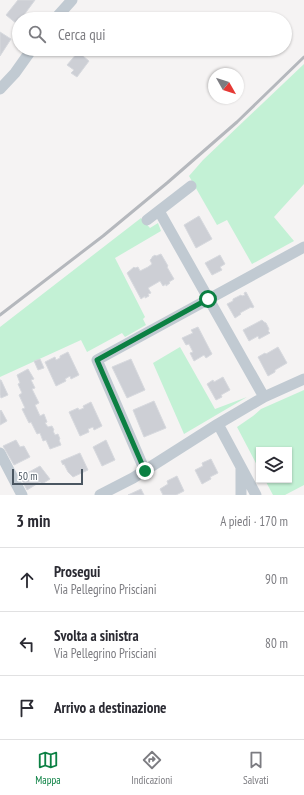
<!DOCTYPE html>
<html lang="it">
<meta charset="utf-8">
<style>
body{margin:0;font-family:"PT Sans Narrow",sans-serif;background:#f7f7f7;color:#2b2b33}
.controls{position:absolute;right:12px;bottom:12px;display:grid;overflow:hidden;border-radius:0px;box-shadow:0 1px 3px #0004}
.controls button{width:36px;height:36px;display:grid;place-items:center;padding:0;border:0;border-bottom:1px solid #e1e1e2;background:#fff;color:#2b2b33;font:20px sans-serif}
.compass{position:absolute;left:208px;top:68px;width:36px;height:36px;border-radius:50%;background:#fff;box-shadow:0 1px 3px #0004;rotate:129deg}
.scale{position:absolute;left:12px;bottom:10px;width:71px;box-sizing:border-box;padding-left:4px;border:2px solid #4a5661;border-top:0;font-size:11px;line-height:14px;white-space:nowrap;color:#4a5661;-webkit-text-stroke:3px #fff;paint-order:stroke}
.stop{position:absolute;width:12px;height:12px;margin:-9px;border:3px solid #0b8043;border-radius:50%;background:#fff}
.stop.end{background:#0b8043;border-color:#fff;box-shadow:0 1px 4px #0008}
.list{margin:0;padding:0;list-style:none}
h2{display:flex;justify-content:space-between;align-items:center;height:52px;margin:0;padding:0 16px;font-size:17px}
h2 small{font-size:13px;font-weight:400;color:#7c7c81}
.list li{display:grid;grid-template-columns:26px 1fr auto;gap:12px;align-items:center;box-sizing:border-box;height:64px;padding:0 16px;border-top:1px solid #e1e1e2}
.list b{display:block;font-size:15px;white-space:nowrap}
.list p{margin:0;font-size:13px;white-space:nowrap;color:#7c7c81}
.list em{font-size:13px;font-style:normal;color:#7c7c81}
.icon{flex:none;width:22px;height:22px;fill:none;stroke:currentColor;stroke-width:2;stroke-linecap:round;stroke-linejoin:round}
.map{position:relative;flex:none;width:304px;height:495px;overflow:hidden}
.search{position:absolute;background:#fff;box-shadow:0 1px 3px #0004;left:12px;right:12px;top:12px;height:44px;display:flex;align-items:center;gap:10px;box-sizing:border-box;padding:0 14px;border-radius:22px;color:#7c7c81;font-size:15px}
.sheet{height:244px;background:#fff}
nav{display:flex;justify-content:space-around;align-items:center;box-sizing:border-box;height:56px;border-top:1px solid #e1e1e2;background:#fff;font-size:11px;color:#7c7c81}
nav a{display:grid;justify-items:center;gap:2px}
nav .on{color:#0b8043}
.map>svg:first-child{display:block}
.green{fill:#c3f1d5}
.building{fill:#cdcfd5;stroke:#d7d9de}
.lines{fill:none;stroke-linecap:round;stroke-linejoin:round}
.street{stroke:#c1cad2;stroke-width:11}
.rail{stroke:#b5b8bd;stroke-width:3}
.route{stroke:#0b8043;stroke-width:5}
</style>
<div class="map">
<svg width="304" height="495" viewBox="0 0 304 495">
<rect width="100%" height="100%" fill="#f5f3f3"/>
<path class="green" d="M304,64V184L274,217L294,241L252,264L227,220L217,225L189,176L203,160Z
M141,218L150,228L158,223L161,231L115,258L145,317L143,319L146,325L125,337L122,333L87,352L81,340L0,377V327Z
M180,347L215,409L247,397L184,434L153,363Z
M304,390V485L285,495H273L265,480H289V450H259V469L237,427L253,416L261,409Z"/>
<path class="building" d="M18,0H35L21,19H19V21L17,24L6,15Z
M103,13L111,19H99Z
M0,32L11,39L0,56Z
M78,52L89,61L77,77L71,73L74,70L67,65Z
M199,216L212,239L196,248L184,225Z
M161,254L168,266L167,267L174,279L169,282L170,283L166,286V284L163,286L160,281L148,288L151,293L148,294L149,296L145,298V296L141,299L127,273L134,267L135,268L138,267L140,271L148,267L152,264L150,260L152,258V257L155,255L156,256Z
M220,255L225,264L220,267L222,270L212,275L205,263Z
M246,292L254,307L252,308L251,307L240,313L241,314L235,318L227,304L233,301V299L241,295L242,296L245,295L244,293Z
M262,320L264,322L266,323L269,329L268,331L270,333L259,339L258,336L249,341L243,330Z
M198,327L212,354L206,358L204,355L194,361L190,353L193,352L189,344L186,345L182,338L193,333L191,330Z
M278,347L287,363L275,370V372L268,376L258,357L265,353L266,354Z
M68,352L79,375L71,379L70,376L65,379L66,381L56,386L45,362L55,357L56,360L60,358V356Z
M40,359L44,368L38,370L34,361Z
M131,359L145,390L127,398L112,367Z
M28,369L34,379L31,380L35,388L32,389L39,403L35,405L40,416L44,414L47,422L45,423L48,427L52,426L54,430L53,431L55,435L58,434L60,439L59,440L61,445L50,449L46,440L43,441L40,433L37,434L31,422L29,423L22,409L25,408L19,395L22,393L18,384L20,383L17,375Z
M223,377L230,390L221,395L222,397L216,400L207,384L213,380L214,382Z
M0,380H1L8,395L1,398L0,395Z
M154,401L166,428L144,437L133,410Z
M91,402L102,426L94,430L93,427L88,429L89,432L80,436L69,412L78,408L79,410L84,408L83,406Z
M1,410L7,421L0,425V411Z
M16,440L20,447L24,446L30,457L14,465L3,446Z
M106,440L115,460L102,466L93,447Z
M80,453L88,470L73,477L68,472L64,464L63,465L61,461Z
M211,459L218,473L210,477L211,479L202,484L195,470L203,466L202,463Z
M40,466L50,479L42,484L40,482L27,490L20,477Z
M177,476L184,491L176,495H163L160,489L168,484L167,481Z
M141,489L144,495H128Z"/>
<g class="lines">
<path class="street" d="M55,19L72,0
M0,89L15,73L32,49
M159,211L264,397
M147,220L191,186
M218,424L256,495
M0,453L22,495
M145,471L97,360L304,247
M100,495L133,478L218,424L264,397L304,379
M241,495V468"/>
<path class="rail" d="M0,315L103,236L167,183L237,122L304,57"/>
</g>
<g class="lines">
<path class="route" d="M145,471L97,360L208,299"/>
</g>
</svg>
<div class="controls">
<button><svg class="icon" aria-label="layers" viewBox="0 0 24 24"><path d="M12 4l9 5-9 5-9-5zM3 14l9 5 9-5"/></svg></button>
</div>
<svg class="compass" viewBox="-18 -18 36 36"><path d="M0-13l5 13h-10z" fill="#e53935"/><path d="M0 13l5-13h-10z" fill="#7c7c81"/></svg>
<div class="scale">50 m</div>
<div class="stop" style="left:208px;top:299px"></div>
<div class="stop end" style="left:145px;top:471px"></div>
<div class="search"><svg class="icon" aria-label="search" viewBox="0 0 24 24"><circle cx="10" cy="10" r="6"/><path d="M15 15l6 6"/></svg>Cerca qui</div>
</div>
<section class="sheet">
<h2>3 min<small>A piedi · 170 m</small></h2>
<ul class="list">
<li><svg class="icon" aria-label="ahead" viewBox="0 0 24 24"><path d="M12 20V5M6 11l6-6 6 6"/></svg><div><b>Prosegui</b><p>Via Pellegrino Prisciani</p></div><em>90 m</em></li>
<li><svg class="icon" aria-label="left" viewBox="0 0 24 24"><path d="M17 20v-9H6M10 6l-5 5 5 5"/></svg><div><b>Svolta a sinistra</b><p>Via Pellegrino Prisciani</p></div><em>80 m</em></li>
<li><svg class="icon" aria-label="arrive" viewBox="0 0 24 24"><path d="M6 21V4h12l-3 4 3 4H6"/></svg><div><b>Arrivo a destinazione</b></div></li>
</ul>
</section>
<nav>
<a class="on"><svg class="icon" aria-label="map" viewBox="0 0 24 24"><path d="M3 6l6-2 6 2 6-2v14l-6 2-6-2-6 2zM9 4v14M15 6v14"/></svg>Mappa</a>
<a><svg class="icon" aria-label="directions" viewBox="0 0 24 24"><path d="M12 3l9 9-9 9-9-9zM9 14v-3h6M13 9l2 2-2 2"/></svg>Indicazioni</a>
<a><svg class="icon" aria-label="saved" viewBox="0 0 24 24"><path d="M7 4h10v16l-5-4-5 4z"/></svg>Salvati</a>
</nav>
